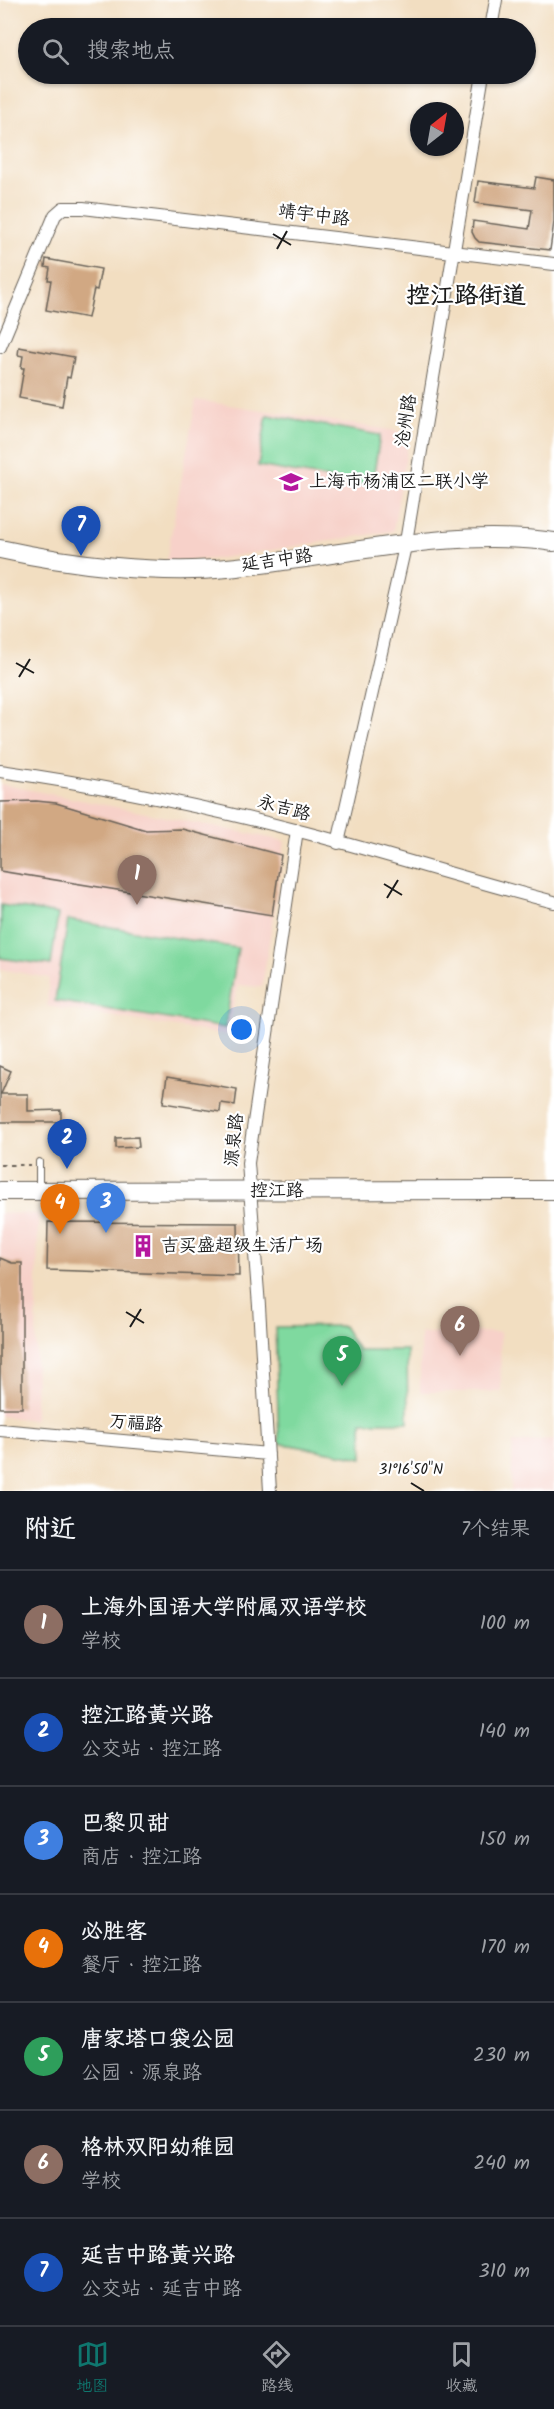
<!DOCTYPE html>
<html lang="zh">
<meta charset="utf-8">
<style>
body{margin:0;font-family:Kalam,"LXGW WenKai TC",sans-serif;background:#20242c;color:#f1f3f6}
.compass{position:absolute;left:410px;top:102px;width:54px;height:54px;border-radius:50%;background:#171b24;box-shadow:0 2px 4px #0004;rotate:31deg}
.you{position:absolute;left:242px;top:1030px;width:21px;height:21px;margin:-15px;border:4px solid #fff;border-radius:50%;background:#1a73e8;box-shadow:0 0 0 9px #1a73e833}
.badge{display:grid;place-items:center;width:39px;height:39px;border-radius:50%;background:#0f766e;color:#fff;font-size:20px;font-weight:700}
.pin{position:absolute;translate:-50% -50px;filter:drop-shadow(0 2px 3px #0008)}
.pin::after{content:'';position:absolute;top:32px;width:21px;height:18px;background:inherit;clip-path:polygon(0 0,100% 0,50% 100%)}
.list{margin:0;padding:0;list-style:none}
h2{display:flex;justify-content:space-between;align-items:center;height:78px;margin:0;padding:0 24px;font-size:26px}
h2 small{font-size:20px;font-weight:400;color:#9ea1a6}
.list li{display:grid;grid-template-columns:39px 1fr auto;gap:18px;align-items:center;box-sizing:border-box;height:108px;padding:0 24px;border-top:2px solid #363941}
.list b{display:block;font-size:22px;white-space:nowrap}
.list p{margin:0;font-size:20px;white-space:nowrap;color:#9ea1a6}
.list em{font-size:20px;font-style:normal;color:#9ea1a6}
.icon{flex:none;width:33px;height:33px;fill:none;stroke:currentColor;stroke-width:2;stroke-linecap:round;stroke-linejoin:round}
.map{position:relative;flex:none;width:554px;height:1491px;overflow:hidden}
.search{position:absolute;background:#171b24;box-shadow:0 2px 4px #0004;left:18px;right:18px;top:18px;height:66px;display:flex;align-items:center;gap:15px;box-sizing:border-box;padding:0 21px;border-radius:33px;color:#9ea1a6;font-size:22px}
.sheet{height:834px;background:#171b24}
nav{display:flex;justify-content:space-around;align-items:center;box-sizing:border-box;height:84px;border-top:2px solid #363941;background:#171b24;font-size:16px;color:#9ea1a6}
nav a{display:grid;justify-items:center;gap:3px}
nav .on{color:#0f766e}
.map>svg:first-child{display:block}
.built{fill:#f7d1c9}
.green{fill:#7fd99f;stroke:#4e7a5e;stroke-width:1.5}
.building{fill:#d1a883}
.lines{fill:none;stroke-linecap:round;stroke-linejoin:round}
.lane-casing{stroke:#676056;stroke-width:8}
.street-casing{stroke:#676056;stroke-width:14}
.secondary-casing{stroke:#676056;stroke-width:20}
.path{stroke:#676056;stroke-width:2;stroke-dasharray:4.5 4.5;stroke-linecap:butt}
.lane{stroke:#fff;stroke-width:6}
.street{stroke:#fff;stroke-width:12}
.secondary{stroke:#fff;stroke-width:18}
.ticks{fill:none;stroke:#1c1c1c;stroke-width:2}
.labels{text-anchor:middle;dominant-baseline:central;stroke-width:4.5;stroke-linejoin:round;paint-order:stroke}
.street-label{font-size:18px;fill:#1c1c1c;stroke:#fff}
.poi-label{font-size:18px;fill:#1c1c1c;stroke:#fff;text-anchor:start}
.district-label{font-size:24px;font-weight:bold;fill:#1c1c1c;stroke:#fff}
.ticks-label{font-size:15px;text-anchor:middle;fill:#1c1c1c;stroke:#fff;stroke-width:4.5;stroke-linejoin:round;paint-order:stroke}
</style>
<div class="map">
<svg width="554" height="1491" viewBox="0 0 554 1491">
<rect width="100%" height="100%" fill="#fff"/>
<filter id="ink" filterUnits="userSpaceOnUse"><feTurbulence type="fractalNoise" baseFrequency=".0167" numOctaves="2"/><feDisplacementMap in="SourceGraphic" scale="12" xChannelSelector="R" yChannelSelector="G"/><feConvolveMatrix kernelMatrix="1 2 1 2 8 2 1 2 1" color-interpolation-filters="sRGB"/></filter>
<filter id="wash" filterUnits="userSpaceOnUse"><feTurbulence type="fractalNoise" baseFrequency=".008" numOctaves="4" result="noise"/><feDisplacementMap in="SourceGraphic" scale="24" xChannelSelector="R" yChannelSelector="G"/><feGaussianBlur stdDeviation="1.35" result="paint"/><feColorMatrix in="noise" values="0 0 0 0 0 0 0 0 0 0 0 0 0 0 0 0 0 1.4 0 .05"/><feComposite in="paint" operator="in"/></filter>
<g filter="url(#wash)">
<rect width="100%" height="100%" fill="#f2dec1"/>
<path class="built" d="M196,400L410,433L393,531L215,559L166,562Z
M0,784L285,841L262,987L238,985L227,1035L47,1006L49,978L0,969Z
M0,1213L38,1214L35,1420L0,1416Z
M500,1332L501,1392H420V1333Z
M554,1440V1491H511L513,1443Z"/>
<path class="green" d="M267,415L380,435L372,486L258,466Z
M1,905L58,914L51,965L0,958Z
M68,920L238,948L225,1028L55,1001Z
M343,1326L358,1350H407L408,1422H362L363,1458L279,1443L275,1327Z"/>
<g id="blocks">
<path class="building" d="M536,177L554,180V222L550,250L479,242L475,238L472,232L473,221L529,229L532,210L475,203L478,181L534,188Z
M46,259L101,269L97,290L94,289L88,318L46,310L51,280H48L50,268L45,267Z
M19,347L74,357L70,378L67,377L62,406L19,398L24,368H21L23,356L18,355Z
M36,801L56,803L146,830L182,829L281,855L272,915L0,871V802Z
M0,1066L11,1071L1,1094H28V1111L61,1110V1122H0Z
M167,1077L237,1089L235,1105L221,1103L220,1112L163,1103Z
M138,1137L139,1147L116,1148V1138Z
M48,1222L238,1223L239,1276L47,1270Z
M0,1258L12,1263H22V1408H0Z"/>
</g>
</g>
<g filter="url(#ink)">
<use href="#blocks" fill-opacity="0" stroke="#676056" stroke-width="1.5"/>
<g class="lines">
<g class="lane-casing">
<path id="lane" d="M39,1162V1190"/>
</g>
<g class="street-casing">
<path id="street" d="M491,28L496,0
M0,347L55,215L63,208H83L554,264
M0,771C100,785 197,805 295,830C382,852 467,880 554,902
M338,843L406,542L483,74
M0,1430L268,1454
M270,1491L259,1306L248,1163L297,830"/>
</g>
<g class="secondary-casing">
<path id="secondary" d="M0,549C68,564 158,575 227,568C336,558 444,527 554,542
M0,1191L554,1190"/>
</g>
<path class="path" d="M0,1165H30"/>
<use href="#lane" class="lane"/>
<use href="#street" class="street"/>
<use href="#secondary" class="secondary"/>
</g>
</g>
<path class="ticks" d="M273,234L291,245M277,249L287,231M16,663L34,673M19,677L30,659M384,884L402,895M387,898L398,880M126,1312L144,1323M130,1327L141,1309M411,1483L424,1491"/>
<defs>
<g id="school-bare" transform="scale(1.8)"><path d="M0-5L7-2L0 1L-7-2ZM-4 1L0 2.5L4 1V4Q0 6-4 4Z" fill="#b5179e" stroke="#fff" stroke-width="2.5" paint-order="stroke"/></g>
<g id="building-bare" transform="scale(1.8)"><path d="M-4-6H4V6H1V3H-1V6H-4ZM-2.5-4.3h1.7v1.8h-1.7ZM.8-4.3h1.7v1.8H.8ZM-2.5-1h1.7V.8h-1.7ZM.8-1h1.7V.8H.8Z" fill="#b5179e" stroke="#fff" stroke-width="2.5" paint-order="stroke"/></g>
</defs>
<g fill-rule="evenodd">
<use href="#school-bare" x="291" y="482"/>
<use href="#building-bare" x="143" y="1246"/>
</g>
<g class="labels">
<g class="street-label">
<text transform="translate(314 216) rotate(7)">靖宇中路</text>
<text transform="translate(407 421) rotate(-81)">沧州路</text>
<text transform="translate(277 561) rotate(-8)">延吉中路</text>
<text transform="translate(284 809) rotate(15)">永吉路</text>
<text transform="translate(235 1140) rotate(-84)">源泉路</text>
<text x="277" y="1191">控江路</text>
<text transform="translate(136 1424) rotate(5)">万福路</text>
</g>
<g class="poi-label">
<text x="309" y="482">上海市杨浦区二联小学</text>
<text x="161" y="1246">吉买盛超级生活广场</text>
</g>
<g class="district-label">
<text x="466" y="296">控江路街道</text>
</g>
</g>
<g class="ticks-label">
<text x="411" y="1474">31°16'50"N</text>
</g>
</svg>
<svg class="compass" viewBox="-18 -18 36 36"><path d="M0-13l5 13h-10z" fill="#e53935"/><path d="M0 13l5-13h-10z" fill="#9ea1a6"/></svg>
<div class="you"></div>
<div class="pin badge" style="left:137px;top:905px;background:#8d6e63">1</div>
<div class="pin badge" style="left:67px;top:1169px;background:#1a4fb4">2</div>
<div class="pin badge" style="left:106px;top:1233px;background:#3f7fe0">3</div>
<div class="pin badge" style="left:60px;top:1234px;background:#e8710a">4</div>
<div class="pin badge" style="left:342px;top:1386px;background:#2e9e5b">5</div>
<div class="pin badge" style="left:460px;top:1356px;background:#8d6e63">6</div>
<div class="pin badge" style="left:81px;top:556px;background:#1a4fb4">7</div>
<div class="search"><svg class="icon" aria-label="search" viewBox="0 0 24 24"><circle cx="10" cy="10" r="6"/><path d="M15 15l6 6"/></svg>搜索地点</div>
</div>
<section class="sheet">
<h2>附近<small>7个结果</small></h2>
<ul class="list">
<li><span class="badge" style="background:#8d6e63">1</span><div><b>上海外国语大学附属双语学校</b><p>学校</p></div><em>100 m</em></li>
<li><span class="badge" style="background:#1a4fb4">2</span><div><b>控江路黄兴路</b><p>公交站 · 控江路</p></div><em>140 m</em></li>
<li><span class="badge" style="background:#3f7fe0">3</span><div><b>巴黎贝甜</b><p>商店 · 控江路</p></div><em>150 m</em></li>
<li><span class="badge" style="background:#e8710a">4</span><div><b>必胜客</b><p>餐厅 · 控江路</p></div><em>170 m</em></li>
<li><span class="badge" style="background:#2e9e5b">5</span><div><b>唐家塔口袋公园</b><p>公园 · 源泉路</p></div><em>230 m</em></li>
<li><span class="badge" style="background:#8d6e63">6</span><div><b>格林双阳幼稚园</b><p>学校</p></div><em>240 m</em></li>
<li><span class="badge" style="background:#1a4fb4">7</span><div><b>延吉中路黄兴路</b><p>公交站 · 延吉中路</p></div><em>310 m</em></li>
</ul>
</section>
<nav>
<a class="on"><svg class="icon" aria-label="map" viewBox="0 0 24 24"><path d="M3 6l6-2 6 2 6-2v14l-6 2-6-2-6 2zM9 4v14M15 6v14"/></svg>地图</a>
<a><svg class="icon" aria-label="directions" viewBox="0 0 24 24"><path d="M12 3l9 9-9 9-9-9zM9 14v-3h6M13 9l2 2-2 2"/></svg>路线</a>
<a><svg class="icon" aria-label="saved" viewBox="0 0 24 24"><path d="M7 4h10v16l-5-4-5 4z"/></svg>收藏</a>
</nav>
